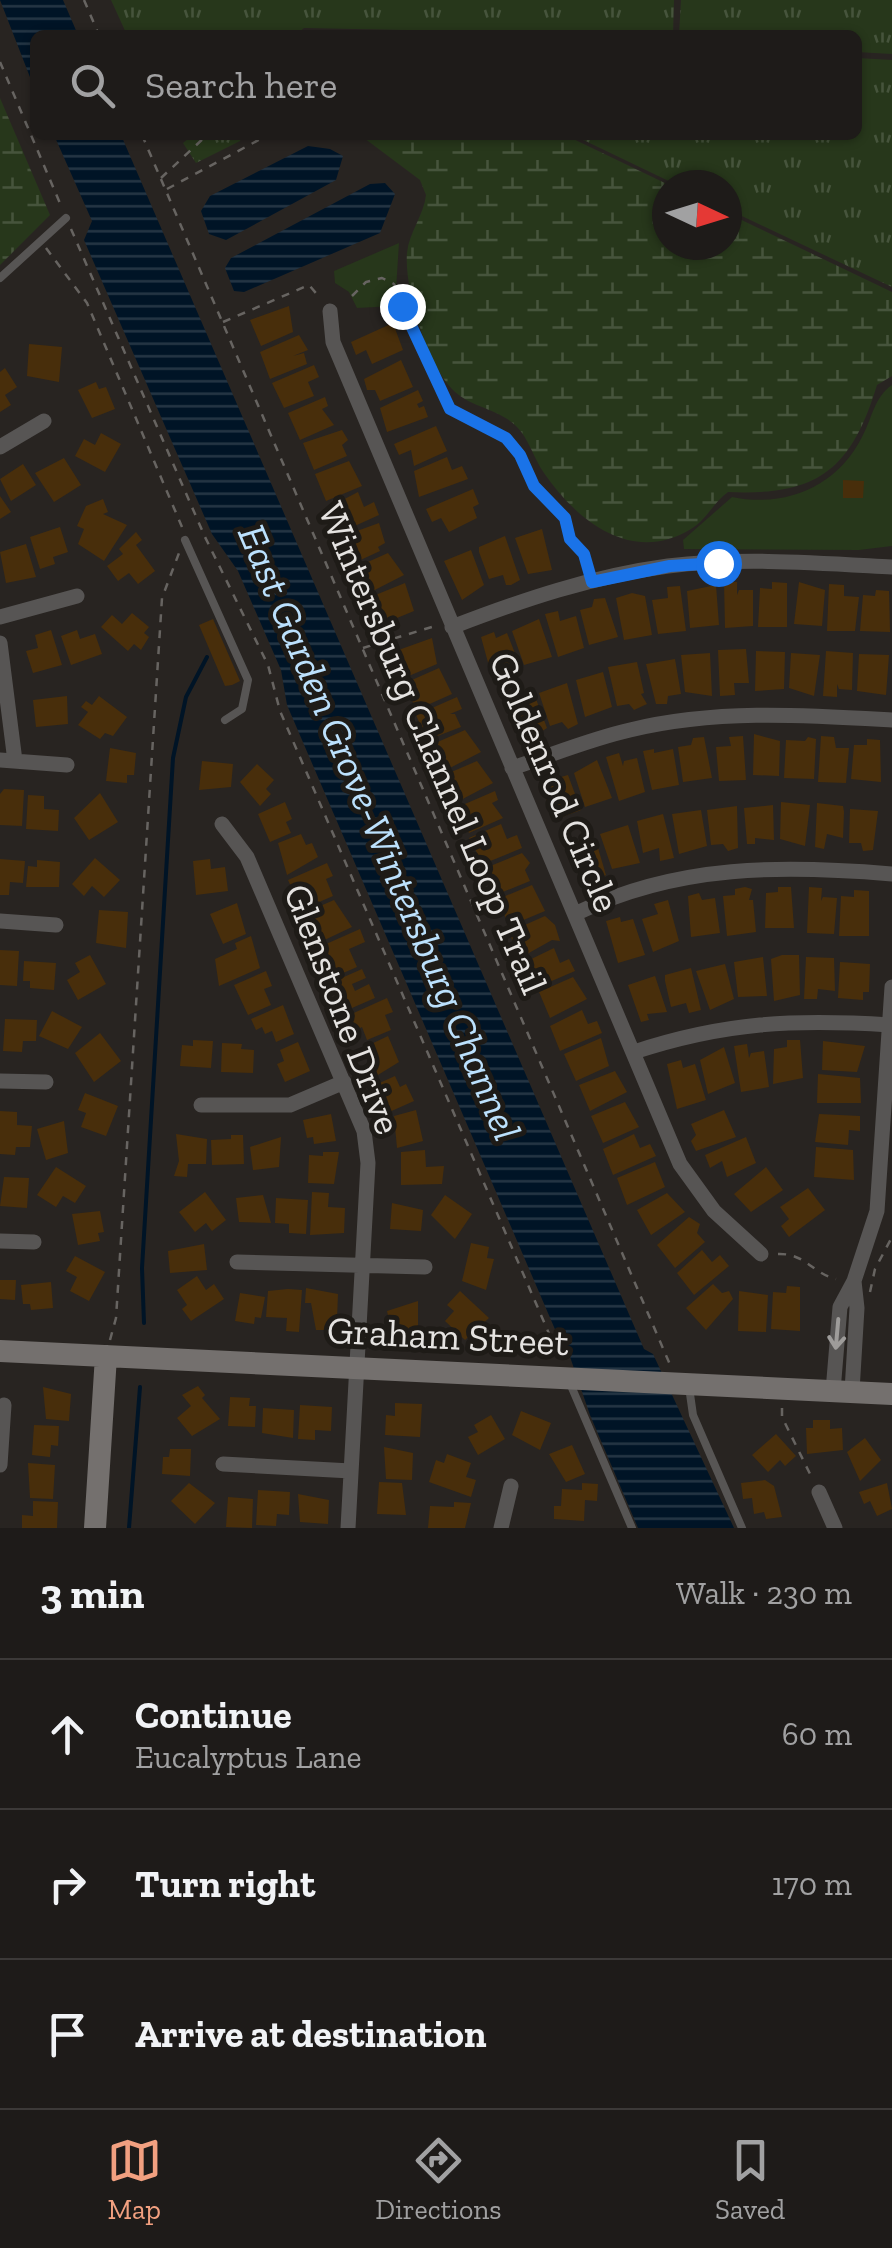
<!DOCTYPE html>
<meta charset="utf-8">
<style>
body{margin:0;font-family:"Zilla Slab",serif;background:#262422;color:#f1f3f6}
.compass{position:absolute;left:652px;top:170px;width:90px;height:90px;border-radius:50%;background:#1e1b19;box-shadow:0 2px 8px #0004;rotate:94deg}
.stop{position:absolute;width:30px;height:30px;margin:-22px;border:8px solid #1a73e8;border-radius:50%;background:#fff}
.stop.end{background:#1a73e8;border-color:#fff;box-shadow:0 2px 10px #0008}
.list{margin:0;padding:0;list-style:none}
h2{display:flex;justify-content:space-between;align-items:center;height:130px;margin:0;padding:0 40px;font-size:42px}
h2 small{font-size:32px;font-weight:400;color:#a1a1a2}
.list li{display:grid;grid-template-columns:65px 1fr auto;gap:30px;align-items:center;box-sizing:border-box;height:150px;padding:0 40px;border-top:2px solid #3c3938}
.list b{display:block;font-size:38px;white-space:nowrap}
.list p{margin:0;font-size:32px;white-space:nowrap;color:#a1a1a2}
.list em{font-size:32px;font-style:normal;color:#a1a1a2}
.icon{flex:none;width:55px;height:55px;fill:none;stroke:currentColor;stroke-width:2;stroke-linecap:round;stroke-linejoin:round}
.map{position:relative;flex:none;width:892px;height:1528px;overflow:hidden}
.search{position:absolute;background:#1e1b19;box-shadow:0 2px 8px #0004;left:30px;right:30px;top:30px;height:110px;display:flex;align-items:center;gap:25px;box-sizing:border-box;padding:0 35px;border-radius:15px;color:#a1a1a2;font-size:38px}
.sheet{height:580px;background:#1e1b19}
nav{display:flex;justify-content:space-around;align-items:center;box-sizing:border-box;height:140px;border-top:2px solid #3c3938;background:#1e1b19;font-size:28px;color:#a1a1a2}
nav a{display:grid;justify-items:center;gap:5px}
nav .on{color:#f2a080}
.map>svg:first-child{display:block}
.grass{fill:url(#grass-tufts)}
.wetland{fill:url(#wetland-marsh)}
.green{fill:#27371b}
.water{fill:url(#water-rules)}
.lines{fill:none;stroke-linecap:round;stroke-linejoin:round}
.stream{stroke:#001426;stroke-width:4}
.building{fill:#482e0b}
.path{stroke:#676461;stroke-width:2.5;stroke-dasharray:8 8;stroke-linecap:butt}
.lane{stroke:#575554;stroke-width:8}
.street{stroke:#575554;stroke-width:15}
.secondary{stroke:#74706e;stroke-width:22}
.oneway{stroke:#9e9c9a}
.route{stroke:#1a73e8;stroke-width:12}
.labels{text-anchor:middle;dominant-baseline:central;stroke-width:10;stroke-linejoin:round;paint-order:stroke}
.street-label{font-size:38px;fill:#e5e3e1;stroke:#1e1b17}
.water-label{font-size:40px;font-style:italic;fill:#bce1fd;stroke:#1e1b17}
</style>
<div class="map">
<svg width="892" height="1528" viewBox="0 0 892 1528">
<defs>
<pattern id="grass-tufts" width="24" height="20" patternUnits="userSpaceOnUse" patternTransform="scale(2.5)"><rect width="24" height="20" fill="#27371b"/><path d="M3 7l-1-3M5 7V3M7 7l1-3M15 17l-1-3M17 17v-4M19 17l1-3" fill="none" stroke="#46543c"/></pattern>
<pattern id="wetland-marsh" width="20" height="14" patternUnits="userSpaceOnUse" patternTransform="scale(2.5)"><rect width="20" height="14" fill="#27371b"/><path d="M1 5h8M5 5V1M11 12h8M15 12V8" fill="none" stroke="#46543c"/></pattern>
<pattern id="water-rules" width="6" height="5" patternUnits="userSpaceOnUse" patternTransform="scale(2.5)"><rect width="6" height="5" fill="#001426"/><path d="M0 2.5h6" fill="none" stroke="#253645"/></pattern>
</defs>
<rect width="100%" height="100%" fill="#282421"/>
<path class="grass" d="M111,0H674L673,35L304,28L295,35H127Z
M681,0H892V54L857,52V35H679Z
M857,58L892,60V287L727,209V185H677L573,135H857Z
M193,135H242L240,141L196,163L183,143Z"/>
<path class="wetland" d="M0,98L50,215L0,265Z
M360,135H565L669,185L667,245H727V213L892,292V376L877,385C851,470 818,496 728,492C714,502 707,519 691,529C632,565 577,521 544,473C534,459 529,439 517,427C499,408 470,408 452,389C427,363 404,288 407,253C409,232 424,215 426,195L420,180Z"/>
<path class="green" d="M399,243L395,306L357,308L349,292L335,283L334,271Z
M892,385V546L859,550L684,549L683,540L732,497C785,508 837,487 862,437C872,419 874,397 892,385Z"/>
<path class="water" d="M0,0H63L78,35H35V90Z
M54,135H121L644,1349L653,1354L734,1528H638L590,1415L568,1351L560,1341L287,705L281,670L238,571L212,534L84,240L92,221Z
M308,146L330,149L343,156L336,180L226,240L209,234L201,211L210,196Z
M385,183L395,194L380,233L244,292L234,291L225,268L231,258L370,184Z"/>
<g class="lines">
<path class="stream" d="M144,1323L142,1268L173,758L186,697L207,657
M129,1528L140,1387"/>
</g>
<path class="building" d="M289,306L293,332L261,346L250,320Z
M393,323L403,350L372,364L366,350L356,355L351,342Z
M299,335L308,350L293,356L304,353L307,364L270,379L260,352Z
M29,344L62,347L59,382L27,376Z
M401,360L413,387L380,401L375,390H367L364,379Z
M314,365L319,377L308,382L314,396L284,408L272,383Z
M5,368L17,387L5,395L11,405L0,412V372Z
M96,382L99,389L106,387L115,409L92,418L78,390Z
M418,390L423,401L417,404L419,408L424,406L428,417L387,432L380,408Z
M325,397L328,406L322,409L334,425L300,440L288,413Z
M436,426L447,451L414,466L411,450L399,455L394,444Z
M342,430L348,440L342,445L347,456L314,470L303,443Z
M101,433L121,444L105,472L75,456L84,439L95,445Z
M447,457L452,470L462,466L468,479L419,497L414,471Z
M64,458L81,485L54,502L35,473Z
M349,461L362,486L326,501L315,474Z
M23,464L36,485L11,501L0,479Z
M843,480L864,481L863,498H843Z
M473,489L479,504L473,507L477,518L449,532L441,518L432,522L426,509Z
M358,492L364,507L374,502L379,515L337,534L327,508Z
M0,496L11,512L0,519Z
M103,499L108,512L103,514L127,525L104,561L78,544L84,529L77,526L86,506Z
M379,523L385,543L378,547L380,551L354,563L343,536Z
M60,527L68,552L53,557L55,564L40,569L30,537Z
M542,529L552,570L528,574L515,538Z
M136,532L142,540L136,545L155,571L138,584L129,573L118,581L107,566L123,554L119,549Z
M505,536L520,580L511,585H506L503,575L489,579L479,552V547Z
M26,544L36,577L6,583L0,552Z
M471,550L484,585L462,600L444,561Z
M388,553L404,575L365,595L352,569Z
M724,582H737V595L739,590H753V626L725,628Z
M772,582L787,583V627H758L760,588L772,589Z
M799,582L825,590L822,626L794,624Z
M405,583L414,611L380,625L368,598Z
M829,584L844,585V596L859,597L855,631H827Z
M716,585L719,625L690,628L687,591Z
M680,586L686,631L658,634L652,600L668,598L667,587Z
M876,590L889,591L890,632L860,631L863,595L875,596Z
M632,593L645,596L652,635L624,640L616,598Z
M605,598L618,637L589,645L580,610L592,607L594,599Z
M558,611L560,621L576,616L584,648L558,657L545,614Z
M132,613L149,627L144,633L149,637L141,650L134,644L128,651L101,627L112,615L122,624Z
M213,619L240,681L232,685L225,686L199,625Z
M539,619L552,657L524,665L512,631Z
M51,630L62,665L33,673L26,651L38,648L35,635Z
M77,630L80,639L95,634L102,654L71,665L61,636Z
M494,632L496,638L507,633L520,666L492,677L481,637Z
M432,638L437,664L404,678L393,652Z
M746,649L749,683H734L735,695L720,696L718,650Z
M756,651L785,652L784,689L755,691Z
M826,651L853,653L852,690L839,689L837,684V697L823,696Z
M710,653L712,696L685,692L681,655Z
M791,653L820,655L814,696L789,688Z
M859,654L889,655L886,695L857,691Z
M675,659L681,694L668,696L667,704H656L646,664Z
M637,662L644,693L641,694L647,704L634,710L629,704L617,706L608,667Z
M439,668L452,694L416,710L405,683Z
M603,672L612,707L585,717L576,680Z
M567,683L578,724L568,729L562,722L550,726L539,693Z
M533,691L547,728L524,743L506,702Z
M67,696L68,724L36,727L33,700Z
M99,696L127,717L113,736L105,733L100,739L78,725L88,712L81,707L86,701L92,705Z
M457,697L462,709L450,714H455L461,727L427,740L416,715Z
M465,730L481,752L444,771L433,744Z
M754,734L780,741L779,776L753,775Z
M743,736L746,780L719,781L716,747L731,746L729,737Z
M821,736L834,737L836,748H849L846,783L818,782Z
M704,737L712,778L683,782L678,747L691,745L693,738Z
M808,737L816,739L814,779L784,778L786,740L805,741Z
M867,739L880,740L881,782L851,779L854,745H867Z
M110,748L136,753L134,775H127V783L106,781Z
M654,749V753L673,749L679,785L652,790L643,751Z
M619,753L623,766L624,761L637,758L645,792L619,801L606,757Z
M597,760L612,798L585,807L574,773Z
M202,761L233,764L231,787L199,790Z
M477,761L493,783L455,803L442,776Z
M257,764L274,780L266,789L271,794L260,806L240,782Z
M568,775L581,810L554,820L540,783Z
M4,789L24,790L22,826L0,825V794Z
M495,791L498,800L492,803L503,818L469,833L458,807Z
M100,793L118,822L89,840L74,818Z
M28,795L44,796V809L59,810L58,831L26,829Z
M285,802L292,819L286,822L291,833L270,842L258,814Z
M781,802L810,805L805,846L780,839Z
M817,803L843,806L844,812L843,838L827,834L824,849L815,847Z
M773,805L774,840L755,838V844H747L744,808Z
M737,806L738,848L728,851L723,844L711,845L707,810Z
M850,809L878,811L873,850L863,851L861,843H849Z
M701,810L707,846L679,854L672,814Z
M663,814L674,858L660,861L659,848L643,853L637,821Z
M501,824L507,839L517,835L522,848L483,864L469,838Z
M628,825L640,863L612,869L600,834Z
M301,834L306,845L312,843L318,857L287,875L278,843Z
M595,838L606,875L585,886L569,847Z
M522,853L530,863L525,870L530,881L493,896L483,869Z
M95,858L120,880L104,897L92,886L84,896L72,884Z
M0,859L25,861L23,883L10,882L9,895H0Z
M210,859L211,869L225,867L228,891L196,895L193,861Z
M37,860L60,862L59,887H26L28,866L37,867Z
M327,863L333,876L326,879L333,896L310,906L303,891L295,895L288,880Z
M532,885L545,911L509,926L498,899Z
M745,887L752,889L749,900H753L756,932L727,936L723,896L735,895V889Z
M778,887H791L794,928H765L766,893L778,892Z
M809,887L822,888L821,901L823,897L837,898L834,934L807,933Z
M854,890L869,891V936H839L841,896L854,897Z
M699,893L702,900L715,898L720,933L691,937L688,896Z
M334,900L352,927L316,944L309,929L317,925L311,910Z
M668,900L679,941L653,952L642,919L658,914L654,904Z
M237,903L246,934L223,944L210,914Z
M99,910L128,912L126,948L96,943Z
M545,916L555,925L560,941L552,940L520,958L509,932Z
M620,917L621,922L633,919L645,955L618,963L606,921Z
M360,929L365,942L349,949L357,967L334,977L317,948Z
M251,936L260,968L219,986L215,959L237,949L235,943Z
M554,948L560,963L569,959L575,971L533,989L523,963Z
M0,950L19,951L17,986L0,985Z
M90,955L106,984L78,1000L67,980L80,972L75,963Z
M782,955H799L800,995L774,1001L771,959Z
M763,957L767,996L738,997L734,962Z
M806,957L834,958L835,991L818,989L817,999H804Z
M24,961L56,963L54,990L30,988V981H23Z
M840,962L870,964L869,992H863V1000L838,998Z
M725,964L734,999L710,1010L696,971Z
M691,968L701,1010L689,1013L686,1003L671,1007L665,981V975Z
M362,969L366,978L352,984L355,991L369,984L375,998L345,1011L337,980Z
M266,971L272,986L264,989L271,1005L248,1015L234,985Z
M655,976L667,1012L647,1014L649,1020L641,1022L628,985Z
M573,977L587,999L550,1018L539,992Z
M387,998L393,1012L385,1015L391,1030L367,1040L362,1027L354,1031L347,1016Z
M283,1005L294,1034L276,1042L272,1031L265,1034L262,1027L256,1030L251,1019Z
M582,1010L588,1024L597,1021L602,1033L560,1051L550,1026Z
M52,1011L82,1027L68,1049L39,1036Z
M5,1019L37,1020L36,1041H23L22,1052L3,1051Z
M100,1033L121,1061L94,1082L75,1053Z
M388,1036L399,1062L373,1078L365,1047Z
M601,1038L609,1066L576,1081L564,1054Z
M193,1040L213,1041L211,1068L180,1066L182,1045L193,1046Z
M787,1040H800L803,1078L773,1084L774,1049L787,1047Z
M823,1041L865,1046L857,1072L822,1070Z
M298,1042L310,1071L285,1082L277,1064L284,1061L280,1050Z
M222,1043L242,1044L241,1049L254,1050L253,1073L221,1072Z
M747,1044L749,1058L751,1053L764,1051L769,1087L741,1092L734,1046Z
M724,1047L735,1083L708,1094L700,1060Z
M681,1060L683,1068L695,1064L706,1100L677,1109L667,1064Z
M615,1071L627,1092L590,1111L579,1085Z
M818,1074L860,1078L861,1103H817Z
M395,1076L400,1087L406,1084L414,1101L387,1113L375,1085Z
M85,1093L118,1106L106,1136L81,1127L86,1113L78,1110Z
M625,1102L639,1127L603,1143L591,1116Z
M416,1110L423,1141L397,1148L394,1116Z
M724,1110L736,1137L696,1151L691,1141L696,1135L691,1124Z
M0,1111L17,1112V1125L32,1126L30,1147H16L15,1155L0,1154Z
M331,1114L336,1141L314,1144L313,1137L307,1138L303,1120Z
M819,1114L860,1116V1131L849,1130L848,1145L815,1142Z
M64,1121L68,1153L46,1160L37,1129Z
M176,1134L207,1139L206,1164H188L187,1177L174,1176L179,1161Z
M634,1134L640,1148L650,1144L656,1156L613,1175L603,1149Z
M231,1135H243L244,1164L212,1165L211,1140L231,1139Z
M281,1137L279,1167L253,1170L250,1147Z
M746,1137L756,1163L727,1177L722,1161L710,1168L705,1155Z
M816,1147L853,1150L854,1180L814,1177Z
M425,1150L426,1167L444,1166L442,1184L401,1185V1152Z
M323,1152H339L334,1184L308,1183L309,1155L323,1156Z
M655,1162L665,1187L627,1205L617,1178Z
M56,1167L86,1186L75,1203L63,1196L56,1207L37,1195Z
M766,1167L783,1190L751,1212L734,1194Z
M4,1177L29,1178L27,1208L0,1206Z
M808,1188L825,1210L789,1237L781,1226L789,1219L780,1207Z
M205,1192L226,1220L212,1231L206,1223L195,1232L179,1212Z
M312,1192L329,1193L328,1207L345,1208L344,1233L310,1235Z
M667,1193L685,1212L651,1235L637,1210Z
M263,1195L271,1223L239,1222L236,1198Z
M445,1195L472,1214L455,1239L431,1215Z
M276,1198L308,1200L306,1234L289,1233V1224L275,1223Z
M392,1203L423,1210L421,1231L390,1229Z
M100,1211L104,1232L98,1233L100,1241L78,1245L72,1214Z
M689,1217L700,1224L697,1233L705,1242L675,1268L657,1245Z
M471,1243L489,1247L487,1258L494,1259L486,1290L462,1281Z
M204,1244L207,1270L170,1273L168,1251Z
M702,1250L712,1262L720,1255L729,1266L694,1295L677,1273Z
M75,1256L105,1272L89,1301L70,1291L77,1277L66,1271Z
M197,1276L206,1290L214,1284L224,1299L191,1321L182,1309L187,1305L177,1290Z
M0,1280H16L15,1300L0,1299Z
M51,1282L53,1308L31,1310L30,1304H23L21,1285Z
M713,1284L722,1293L729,1291L733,1299L706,1330L686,1308Z
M787,1286L800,1287V1331L771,1329L773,1292L786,1293Z
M306,1288L338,1294L337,1319H328L327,1330H316L311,1303H305Z
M288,1289L302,1290L299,1332L286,1331L287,1318L266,1317L268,1291Z
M460,1291L489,1318L465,1340L445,1321L454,1311L447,1305Z
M739,1291L768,1295L766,1332L738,1331Z
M240,1293L265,1297L261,1318L255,1317L254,1324L235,1321Z
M418,1301V1331L393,1337L387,1311Z
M198,1386L205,1395L202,1398L220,1419L192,1436L177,1418L191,1406L182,1395Z
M43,1387L71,1394L69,1421L46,1419Z
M230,1397L250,1398L249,1406H256L255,1427L228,1426Z
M395,1403L422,1404L420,1437L385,1435L386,1415L395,1416Z
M300,1405L332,1407L331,1431L315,1430V1440L298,1439Z
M263,1408L294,1410L293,1438L262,1433Z
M521,1411L551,1423L540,1450L512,1435Z
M491,1415L505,1439L478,1455L468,1437L478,1432L474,1425Z
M813,1420H830V1429L842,1428L843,1450L807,1454L806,1428H813Z
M34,1425L59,1426L58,1446L51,1445L50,1457L32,1455Z
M776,1434L796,1456L785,1466L780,1460L768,1472L752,1455Z
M865,1438L881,1460L860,1481L847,1452Z
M572,1445L585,1474L566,1482L549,1454Z
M384,1447L413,1453L412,1480L386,1479Z
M170,1449H191L190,1476L162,1474L163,1457H169Z
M447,1454L471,1463L466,1477L476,1480L471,1497L429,1482L436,1460L444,1463Z
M28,1463L55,1465L53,1499L30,1498Z
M765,1480L774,1486L782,1517L766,1519L764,1512L754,1514L752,1498L743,1499L741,1483Z
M379,1482L402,1483L406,1515L377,1514Z
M189,1483L215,1503L195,1524L171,1501Z
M582,1483L598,1484L597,1501L585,1500L584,1521L554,1519V1506H561L562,1489L582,1490Z
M887,1483L892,1509L877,1516L870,1501L864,1504L859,1492Z
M258,1490L290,1492L289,1515L277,1514L276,1526L256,1525Z
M298,1494L329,1500L328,1524L300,1522Z
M228,1497L253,1499L252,1528L226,1527Z
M33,1501L58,1502L57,1528H22V1515L33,1516Z
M454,1502L471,1503L465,1528H428L430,1506L454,1507Z"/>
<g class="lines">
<path class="path" d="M84,0L99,35
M0,62L62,208
M142,135L671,1367
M161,178L207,135
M167,189L268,135
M71,229L205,537L268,665L280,711L560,1359
M46,248L87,303L182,527
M352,296L366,282L382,278L394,284L450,409L506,439L520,455L534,486L565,519L570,539L588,565
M223,322L309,285L320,298
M363,648L435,626
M778,1254C805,1253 812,1273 836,1279
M870,1292L875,1269L892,1237
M110,1340L116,1318L162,598L179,553
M782,1408V1417L812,1478"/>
<path class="lane" d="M0,278L66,218
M185,540L248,680L242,709L225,720
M569,1381L632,1528
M689,1387L693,1415L742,1528"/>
<path class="street" d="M330,311L333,342L680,1164L714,1211L761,1254
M0,447L44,421
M0,617L77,596
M452,627C522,600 593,576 668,566C741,557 819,563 892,567
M0,643L15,761
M0,760L67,765
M512,768C552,755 590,739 630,730C716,709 805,715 892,720
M222,824L247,857L364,1131L368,1163L348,1528
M577,913C678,864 783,865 892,874
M0,921L56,925
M634,1052C725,1022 794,1019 890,1025
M0,1081L46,1082
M201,1105H290L344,1082
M0,1241L34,1242
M237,1262L425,1267
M854,1281L877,1211L892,987
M833,1391L840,1307L854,1281L857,1308L852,1391
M223,1464L351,1471
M0,1465L4,1405
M819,1492L835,1528
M501,1528L511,1486"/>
<path class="secondary" d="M0,1351L892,1394
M95,1528L106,1356"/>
</g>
<defs><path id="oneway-shaft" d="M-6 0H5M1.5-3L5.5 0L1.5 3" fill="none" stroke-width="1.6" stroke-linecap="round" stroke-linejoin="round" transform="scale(2.5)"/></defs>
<use class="oneway" href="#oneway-shaft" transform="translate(837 1334) rotate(95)"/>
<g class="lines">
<path class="route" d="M402,306L450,409L506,438L520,455L534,486L565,518L570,539L584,554L592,582L670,566L718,563"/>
</g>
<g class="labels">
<g class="street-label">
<text transform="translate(433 748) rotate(67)">Wintersburg Channel Loop Trail</text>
<text transform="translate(555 782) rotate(67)">Goldenrod Circle</text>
<text transform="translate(343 1009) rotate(69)">Glenstone Drive</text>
<text transform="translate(448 1336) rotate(3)">Graham Street</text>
</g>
<g class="water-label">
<text transform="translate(380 832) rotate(67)">East Garden Grove-Wintersburg Channel</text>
</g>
</g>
</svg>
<svg class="compass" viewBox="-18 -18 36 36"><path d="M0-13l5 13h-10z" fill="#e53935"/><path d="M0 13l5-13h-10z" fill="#a1a1a2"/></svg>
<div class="stop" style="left:718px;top:563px"></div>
<div class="stop end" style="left:402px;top:306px"></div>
<div class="search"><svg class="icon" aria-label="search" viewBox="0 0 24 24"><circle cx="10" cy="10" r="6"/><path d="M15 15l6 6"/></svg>Search here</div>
</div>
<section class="sheet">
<h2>3 min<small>Walk · 230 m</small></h2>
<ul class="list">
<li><svg class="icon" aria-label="ahead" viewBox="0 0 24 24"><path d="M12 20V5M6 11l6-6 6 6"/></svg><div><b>Continue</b><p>Eucalyptus Lane</p></div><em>60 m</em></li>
<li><svg class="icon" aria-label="right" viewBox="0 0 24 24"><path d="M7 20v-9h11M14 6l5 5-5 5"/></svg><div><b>Turn right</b></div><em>170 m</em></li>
<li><svg class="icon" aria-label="arrive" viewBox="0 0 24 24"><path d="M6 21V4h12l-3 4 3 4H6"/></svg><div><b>Arrive at destination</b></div></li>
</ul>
</section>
<nav>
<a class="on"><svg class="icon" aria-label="map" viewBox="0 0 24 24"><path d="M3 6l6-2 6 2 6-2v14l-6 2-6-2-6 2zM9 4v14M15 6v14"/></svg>Map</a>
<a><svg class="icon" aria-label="directions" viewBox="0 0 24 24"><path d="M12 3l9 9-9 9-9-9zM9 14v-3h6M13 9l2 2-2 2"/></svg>Directions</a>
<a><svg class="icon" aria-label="saved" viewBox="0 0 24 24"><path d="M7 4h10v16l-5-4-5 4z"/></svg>Saved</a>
</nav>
